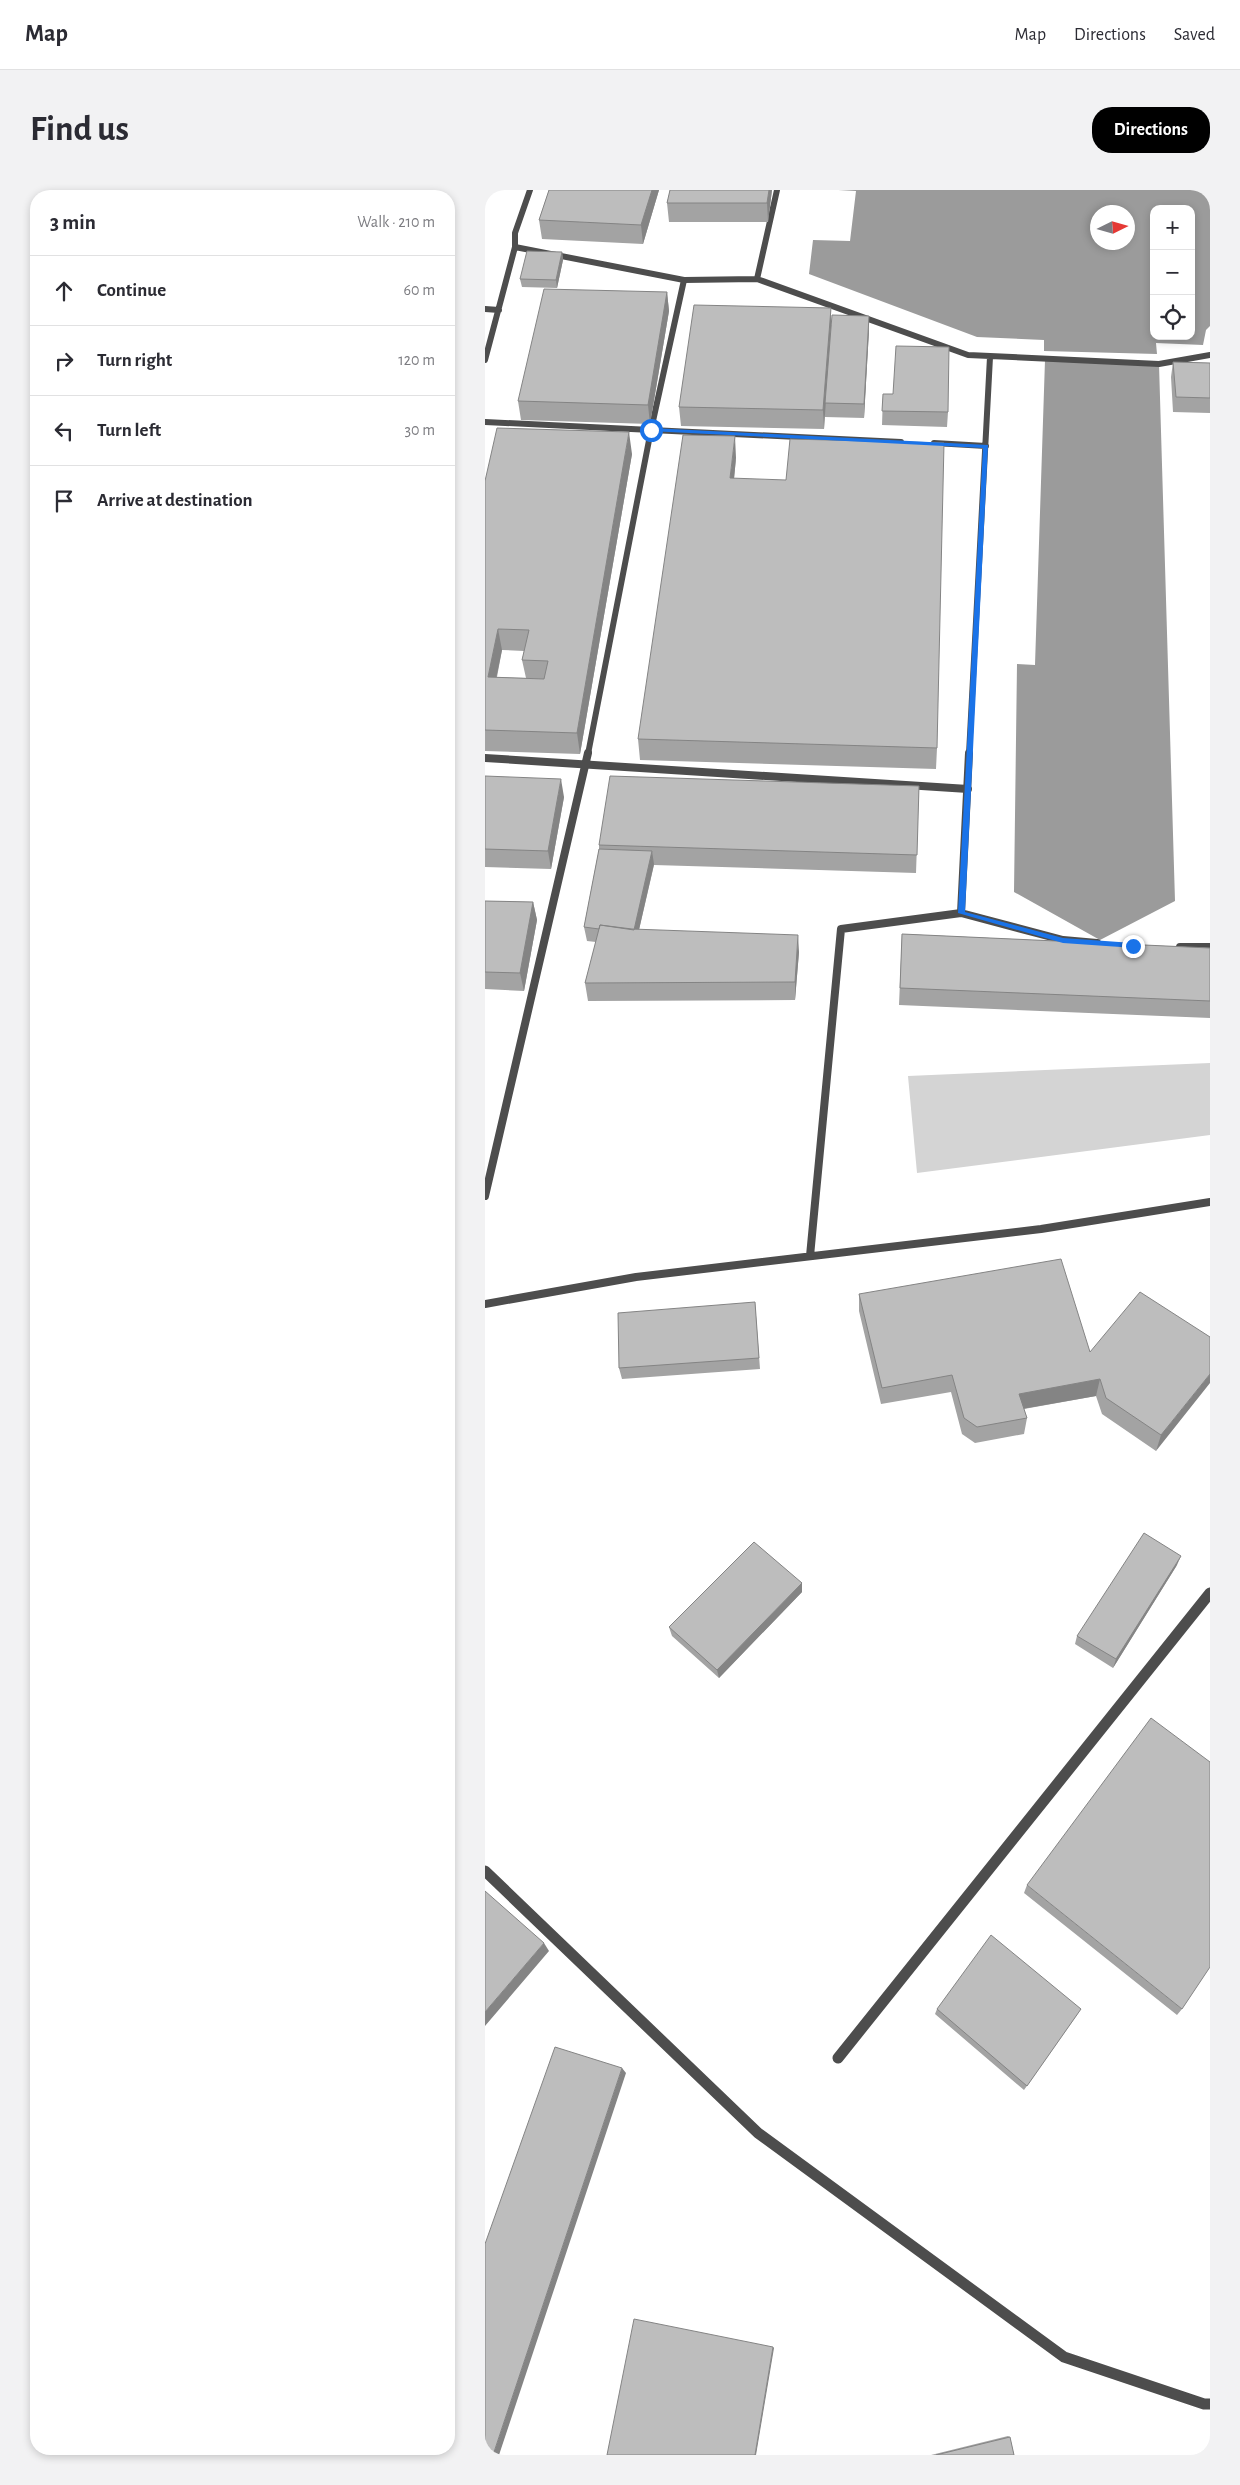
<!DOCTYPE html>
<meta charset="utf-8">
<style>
body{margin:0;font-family:"Alegreya Sans",sans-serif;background:#f2f2f3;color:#2b2b33}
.controls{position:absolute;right:15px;top:15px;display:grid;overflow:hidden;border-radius:10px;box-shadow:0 2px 8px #0003}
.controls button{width:45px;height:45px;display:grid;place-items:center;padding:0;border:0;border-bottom:1px solid #e1e1e2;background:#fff;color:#2b2b33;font:25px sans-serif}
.compass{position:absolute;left:605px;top:15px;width:45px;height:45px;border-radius:50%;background:#fff;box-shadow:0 2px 8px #0003;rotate:85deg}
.stop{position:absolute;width:15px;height:15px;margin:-11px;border:4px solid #1a73e8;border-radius:50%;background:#fff}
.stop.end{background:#1a73e8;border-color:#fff;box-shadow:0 1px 5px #0008}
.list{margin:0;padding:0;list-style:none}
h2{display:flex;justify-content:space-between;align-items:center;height:65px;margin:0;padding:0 20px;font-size:21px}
h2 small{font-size:16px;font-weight:400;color:#7c7c81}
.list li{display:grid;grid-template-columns:32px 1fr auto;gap:15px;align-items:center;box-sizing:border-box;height:70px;padding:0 20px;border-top:1px solid #e1e1e2}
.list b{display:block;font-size:19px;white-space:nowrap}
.list em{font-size:16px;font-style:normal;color:#7c7c81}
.icon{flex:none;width:28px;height:28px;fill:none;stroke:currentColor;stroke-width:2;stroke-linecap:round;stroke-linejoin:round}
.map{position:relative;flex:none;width:725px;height:2265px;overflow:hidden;border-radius:20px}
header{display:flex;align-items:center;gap:30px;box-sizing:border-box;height:70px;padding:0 25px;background:#fff;border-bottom:1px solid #e1e1e2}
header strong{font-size:24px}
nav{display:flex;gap:28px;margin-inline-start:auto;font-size:18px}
.intro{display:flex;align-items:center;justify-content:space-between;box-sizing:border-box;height:120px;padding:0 30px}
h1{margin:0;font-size:35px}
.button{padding:12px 22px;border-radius:20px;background:#000;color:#fff;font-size:18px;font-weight:700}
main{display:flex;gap:30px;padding:0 30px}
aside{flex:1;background:#fff;border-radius:20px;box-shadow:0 2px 8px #0003}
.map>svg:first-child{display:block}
.green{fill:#d4d4d4}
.water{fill:#9b9b9b;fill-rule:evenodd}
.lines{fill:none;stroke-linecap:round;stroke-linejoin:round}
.minor-far2{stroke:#4d4d4d;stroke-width:6}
.minor-far1{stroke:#4d4d4d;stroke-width:8}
.minor{stroke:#4d4d4d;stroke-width:11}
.wall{fill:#a3a3a3;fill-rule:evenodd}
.shaded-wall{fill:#848484}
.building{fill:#bdbdbd;stroke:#848484;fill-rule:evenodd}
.route{fill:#1a73e8}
</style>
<header>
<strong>Map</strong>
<nav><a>Map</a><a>Directions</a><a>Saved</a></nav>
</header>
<div class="intro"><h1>Find us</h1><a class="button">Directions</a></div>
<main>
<aside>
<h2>3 min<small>Walk · 210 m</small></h2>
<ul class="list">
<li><svg class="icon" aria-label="ahead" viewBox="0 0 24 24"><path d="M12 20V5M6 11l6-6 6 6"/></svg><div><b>Continue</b></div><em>60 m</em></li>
<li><svg class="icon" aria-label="right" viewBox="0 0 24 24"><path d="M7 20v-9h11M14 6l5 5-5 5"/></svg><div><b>Turn right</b></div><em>120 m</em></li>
<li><svg class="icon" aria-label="left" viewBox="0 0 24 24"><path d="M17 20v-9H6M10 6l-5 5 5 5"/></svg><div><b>Turn left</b></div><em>30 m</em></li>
<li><svg class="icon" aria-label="arrive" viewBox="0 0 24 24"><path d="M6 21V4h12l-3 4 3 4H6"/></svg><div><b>Arrive at destination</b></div></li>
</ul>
</aside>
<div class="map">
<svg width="725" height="2265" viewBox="0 0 725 2265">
<rect width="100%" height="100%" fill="#fff"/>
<path class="green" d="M725,873V945L432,983L423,886Z"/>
<path class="water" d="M353,0H725V136L721,140L718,155L671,153L672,164L559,161V150L492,147L324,84L328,50L365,51L371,1ZM669,19H706V146H669ZM612,22H642V52H612Z
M560,170L674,174L690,711L615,750L529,702L532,474L550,475Z"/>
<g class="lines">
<path class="minor-far2" d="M30,57L199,90L272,89L483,165L674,174L725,165
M272,89L292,0
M0,119L14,120
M0,170L30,57V43L45,0
M0,232L416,252
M449,253L501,256
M103,564L166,240L199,90
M484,564L505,167"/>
<path class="minor-far1" d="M484,563L476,723L578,750L612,753
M0,568L483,599
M695,757H725
M0,1006L103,563
M325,1066L356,739L476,723
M0,1114L151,1087L556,1039L725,1012"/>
<path class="minor" d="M0,1681L273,1943L579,2167L719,2214H725
M353,1868L725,1403"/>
</g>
<path class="wall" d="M64,0H174L158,54L57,49L54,30Z
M185,0H287L283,32H184L182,13Z
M77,62L78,70L72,98L37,97L35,89Z
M182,102L184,121L165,234L36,230L33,211Z
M346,118V135L384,140L379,228L340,227V217L339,239L196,236L194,217Z
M688,172L725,173V223L688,222L686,187Z
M398,204L463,222L462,237L397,235Z
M147,264L95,564L0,561V291ZM17,460L39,461L37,470L41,488L12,487Z
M251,268L249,288L452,558L451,579L155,570L153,549Z
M0,586L79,607L66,679L0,677Z
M434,596L431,683L169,675L154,740L314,762L310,810L103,811L100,793L111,752L102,751L99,737L114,659V655Z
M0,711L48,712L52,730L39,801L0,799Z
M417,744L725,758V828L414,815Z
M374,1104L605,1162L725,1147L671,1261L617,1224L611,1206L539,1219L542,1228L539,1244L490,1253L477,1244L466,1202L396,1214L374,1121Z
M270,1112L275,1179L137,1189L134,1178Z
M692,1375L628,1478L590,1454L592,1446Z
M317,1393V1402L234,1488L187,1446L184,1437Z
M542,1695L697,1819L692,1825L539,1703Z
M452,1819H596L539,1900L450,1824Z
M523,2246L525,2247L529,2265H446Z"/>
<path class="shaded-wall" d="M167,0H174L158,54L156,35Z
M284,0H287L283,32L282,13Z
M77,62L78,70L72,98L71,90Z
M182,102L184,121L165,234L163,215Z
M346,118V137L339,239L338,220Z
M384,126V140L379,228V214Z
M144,242L147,264L95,564L92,543Z
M250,246L251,268L247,310L245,288Z
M13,439L17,460L7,508L3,487Z
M76,589L79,607L66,679L63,661Z
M167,661L169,674L150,757L148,744Z
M48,712L52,730L39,801L35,783Z
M313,745L314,762L310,810V792Z
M725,1184V1193L671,1261L676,1245Z
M615,1189L611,1206L531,1220L534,1204Z
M696,1366L692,1375L628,1478L631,1469Z
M317,1393V1402L234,1488L232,1480Z
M59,1753L64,1761L0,1836V1822Z
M137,1878L141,1883L14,2265H8Z
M288,2157L289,2158L271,2265H270Z"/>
<path class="building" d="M64,0H167L156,35L54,30Z
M185,0H284L282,13H182Z
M42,61L77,62L71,90L35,89Z
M59,99L182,102L163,215L33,211Z
M209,115L346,118L338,220L194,217Z
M347,125L384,126L379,214L340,213Z
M411,156L464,157L463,222L397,221L398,204H408Z
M688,172L725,173V208L691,207Z
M12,238L144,242L92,543L0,540V291ZM13,439L44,440L37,470L63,471L59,489L3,487Z
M198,245L250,246L245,288L301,290L305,249L459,253L452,558L153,549Z
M0,586L76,589L63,661L0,659Z
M125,586L434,596L432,665L114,655Z
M114,659L167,661L149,740L115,735L114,739L99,737Z
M0,711L48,712L35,783L0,782Z
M115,735L147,739L313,745L310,792L100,793Z
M417,744L725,758V811L415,798Z
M576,1069L605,1162L655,1102L725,1147V1184L676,1245L621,1208L615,1189L534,1204L542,1228L492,1237L479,1228L467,1185L397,1198L374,1104Z
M270,1112L274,1168L134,1178L133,1123Z
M659,1343L696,1366L631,1469L592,1446Z
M269,1352L317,1393L232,1480L184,1437Z
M666,1528L725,1572V1777L697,1819L542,1695Z
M0,1701L59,1753L0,1822Z
M506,1745L596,1819L542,1896L452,1819Z
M70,1857L137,1878L8,2265H0V2054Z
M149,2129L288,2157L270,2265H122Z
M525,2247L529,2265H451Z"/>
<path class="route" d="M166,238L503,255L480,722L578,748L648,753L651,756L650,758L578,753L473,723L498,258L164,241Z"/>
</svg>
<div class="controls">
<button>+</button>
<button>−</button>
<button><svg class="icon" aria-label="locate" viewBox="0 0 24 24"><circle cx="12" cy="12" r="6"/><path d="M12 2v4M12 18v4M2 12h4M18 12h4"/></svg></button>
</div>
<svg class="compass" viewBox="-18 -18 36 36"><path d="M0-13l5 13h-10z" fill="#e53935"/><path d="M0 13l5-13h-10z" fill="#7c7c81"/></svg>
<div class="stop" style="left:166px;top:240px"></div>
<div class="stop end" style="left:648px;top:756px"></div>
</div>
</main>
